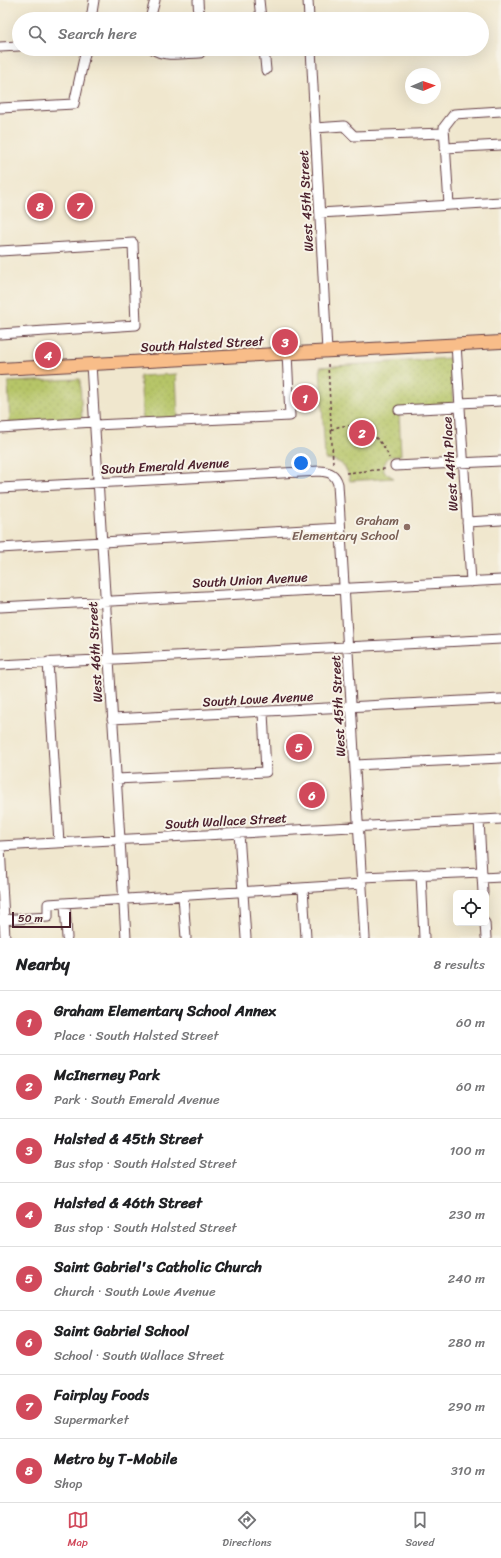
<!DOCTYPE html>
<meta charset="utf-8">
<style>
body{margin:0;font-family:Sriracha,sans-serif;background:#f2f2f2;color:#202124}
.controls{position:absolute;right:12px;bottom:12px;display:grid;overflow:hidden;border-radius:6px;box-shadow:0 4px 16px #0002}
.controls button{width:36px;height:36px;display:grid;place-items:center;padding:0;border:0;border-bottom:1px solid #e0e0e0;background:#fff;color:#202124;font:20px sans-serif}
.compass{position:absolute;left:405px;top:68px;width:36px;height:36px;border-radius:50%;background:#fff;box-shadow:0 4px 16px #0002;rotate:88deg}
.scale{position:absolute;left:12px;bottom:10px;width:59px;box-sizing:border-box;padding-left:4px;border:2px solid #4a1f2b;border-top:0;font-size:11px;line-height:14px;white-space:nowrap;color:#4a1f2b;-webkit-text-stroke:3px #f7f3e8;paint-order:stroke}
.you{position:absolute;left:301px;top:463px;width:14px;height:14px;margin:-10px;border:3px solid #fff;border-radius:50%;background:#1a73e8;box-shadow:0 0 0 6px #1a73e833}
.badge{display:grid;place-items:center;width:26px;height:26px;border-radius:50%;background:#d1495b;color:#fff;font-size:13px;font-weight:700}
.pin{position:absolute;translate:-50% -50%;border:2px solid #fff;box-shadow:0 1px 4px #0006}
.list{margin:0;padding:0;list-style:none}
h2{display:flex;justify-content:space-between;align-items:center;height:52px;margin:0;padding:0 16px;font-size:17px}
h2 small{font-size:13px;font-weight:400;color:#757577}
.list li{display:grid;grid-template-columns:26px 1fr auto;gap:12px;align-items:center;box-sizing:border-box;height:64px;padding:0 16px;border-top:1px solid #e0e0e0}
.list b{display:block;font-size:15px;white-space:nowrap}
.list p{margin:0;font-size:13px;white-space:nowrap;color:#757577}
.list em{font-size:13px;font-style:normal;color:#757577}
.icon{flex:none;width:22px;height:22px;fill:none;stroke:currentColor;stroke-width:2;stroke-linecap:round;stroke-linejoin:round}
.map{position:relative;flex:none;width:501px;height:938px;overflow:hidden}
.search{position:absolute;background:#fff;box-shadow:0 4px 16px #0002;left:12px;right:12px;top:12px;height:44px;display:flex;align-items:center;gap:10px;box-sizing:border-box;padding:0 14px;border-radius:22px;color:#757577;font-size:15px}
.sheet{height:564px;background:#fff}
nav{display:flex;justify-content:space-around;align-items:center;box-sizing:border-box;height:56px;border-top:1px solid #e0e0e0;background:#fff;font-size:11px;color:#757577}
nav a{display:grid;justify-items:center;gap:2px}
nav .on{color:#d1495b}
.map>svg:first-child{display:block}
.grass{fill:url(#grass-dots);stroke:#80724a}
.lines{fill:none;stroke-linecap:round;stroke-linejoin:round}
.minor-casing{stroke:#633d43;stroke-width:11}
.major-casing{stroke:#633d43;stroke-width:14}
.path{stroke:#633d43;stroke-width:1.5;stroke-dasharray:3 3;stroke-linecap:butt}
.minor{stroke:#fff;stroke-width:9}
.major{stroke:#f8bd89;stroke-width:12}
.education-dot{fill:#8d6e63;stroke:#f7f3e8;stroke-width:1.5}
.labels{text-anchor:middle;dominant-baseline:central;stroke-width:4;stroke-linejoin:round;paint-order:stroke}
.street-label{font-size:13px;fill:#4a1f2b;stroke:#f7f3e8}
.education-label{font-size:13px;fill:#785e54;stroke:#f7f3e8;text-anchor:end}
</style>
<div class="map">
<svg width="501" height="938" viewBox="0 0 501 938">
<defs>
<pattern id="grass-dots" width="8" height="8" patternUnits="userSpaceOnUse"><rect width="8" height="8" fill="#b6c568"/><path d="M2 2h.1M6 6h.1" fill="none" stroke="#9ea95a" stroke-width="1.8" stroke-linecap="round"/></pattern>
</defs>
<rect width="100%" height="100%" fill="#f7f3e8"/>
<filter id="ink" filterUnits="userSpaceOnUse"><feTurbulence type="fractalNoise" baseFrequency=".025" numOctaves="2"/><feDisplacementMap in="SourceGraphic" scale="8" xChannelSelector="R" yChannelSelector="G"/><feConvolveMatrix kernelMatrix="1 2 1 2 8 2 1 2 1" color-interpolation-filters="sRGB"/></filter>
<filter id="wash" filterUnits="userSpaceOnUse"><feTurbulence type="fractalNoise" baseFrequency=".012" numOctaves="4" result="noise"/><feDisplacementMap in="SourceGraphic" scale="16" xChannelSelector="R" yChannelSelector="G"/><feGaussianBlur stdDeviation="0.9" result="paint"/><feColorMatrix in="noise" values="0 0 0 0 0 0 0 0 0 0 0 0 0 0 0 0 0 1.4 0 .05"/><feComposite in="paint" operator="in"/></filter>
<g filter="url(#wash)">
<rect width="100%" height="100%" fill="#f0e7ce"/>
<path class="grass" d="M450,358L453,404L399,410L401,455L389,457C385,461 383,466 384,472L394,478L350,481C347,466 341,460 325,459L320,367Z
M176,374L178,417L143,420L140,376Z
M80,379L82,421L10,425L8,382Z"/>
</g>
<g filter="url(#ink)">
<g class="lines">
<g class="minor-casing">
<path id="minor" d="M198,0L199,19
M259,0L261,19
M308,0L309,19
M91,19L94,0
M150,19L155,0
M0,47L19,46
M153,49C164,58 187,53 200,53V49
M264,49L266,70
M311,49L327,351
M0,108L74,104L86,49
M315,128L344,126L354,136L444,133
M445,148L501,145
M449,205L444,127L454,114L501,111
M320,213L501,202
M0,251L133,243L136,325L0,334
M456,344L471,582
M91,364L126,938
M460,403L501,401
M399,410L460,407
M95,425L290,416L287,353
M0,428L94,422
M395,466L501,461
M0,488L320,471C330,472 335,474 338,484L365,938
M467,522L501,520
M0,548L340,528
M0,607L501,580
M48,662L59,843
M0,665L501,639
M112,719L501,699
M355,765L501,758
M116,779L266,772L263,712
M479,820L483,893
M239,833L246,938
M0,846L501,819
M0,846L5,938
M421,874L424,938
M362,877L482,872
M482,878L501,877
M303,888L306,938
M183,896L186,938
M65,903L67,938
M0,920L48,917V904L362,884
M485,923L486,938"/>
</g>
<g class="major-casing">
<path id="major" d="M0,369L501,342"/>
</g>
<path class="path" d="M328,364L333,463
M331,430C353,417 382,435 389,458
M346,473L385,469"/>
<use href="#minor" class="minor"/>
<use href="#major" class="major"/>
</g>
</g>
<circle class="education-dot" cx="407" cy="527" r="4"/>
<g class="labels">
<g class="street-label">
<text transform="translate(306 201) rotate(-93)">West 45th Street</text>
<text transform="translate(202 344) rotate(-3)">South Halsted Street</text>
<text transform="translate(450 464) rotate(-94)">West 44th Place</text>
<text transform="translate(165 466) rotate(-3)">South Emerald Avenue</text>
<text transform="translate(250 580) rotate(-3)">South Union Avenue</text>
<text transform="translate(95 652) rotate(-93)">West 46th Street</text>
<text transform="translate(258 699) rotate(-3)">South Lowe Avenue</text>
<text transform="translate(338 706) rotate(-93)">West 45th Street</text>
<text transform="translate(226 821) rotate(-3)">South Wallace Street</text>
</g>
<g class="education-label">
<text x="399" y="520">Graham<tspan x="399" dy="15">Elementary School</tspan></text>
</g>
</g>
</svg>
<div class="controls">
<button><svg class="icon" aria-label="locate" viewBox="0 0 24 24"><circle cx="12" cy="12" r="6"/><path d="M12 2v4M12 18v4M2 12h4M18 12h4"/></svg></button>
</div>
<svg class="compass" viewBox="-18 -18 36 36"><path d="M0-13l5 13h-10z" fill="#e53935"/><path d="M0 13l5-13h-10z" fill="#757577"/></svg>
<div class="scale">50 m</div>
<div class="you"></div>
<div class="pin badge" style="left:305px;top:398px">1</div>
<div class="pin badge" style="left:362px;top:433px">2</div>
<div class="pin badge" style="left:285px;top:342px">3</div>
<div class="pin badge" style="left:48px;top:355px">4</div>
<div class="pin badge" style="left:299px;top:747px">5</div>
<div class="pin badge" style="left:312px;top:795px">6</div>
<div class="pin badge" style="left:80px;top:206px">7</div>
<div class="pin badge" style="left:40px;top:206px">8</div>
<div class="search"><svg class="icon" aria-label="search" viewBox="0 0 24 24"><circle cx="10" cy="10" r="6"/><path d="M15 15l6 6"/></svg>Search here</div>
</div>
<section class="sheet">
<h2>Nearby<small>8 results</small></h2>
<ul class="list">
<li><span class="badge">1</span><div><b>Graham Elementary School Annex</b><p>Place · South Halsted Street</p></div><em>60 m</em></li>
<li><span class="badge">2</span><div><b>McInerney Park</b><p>Park · South Emerald Avenue</p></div><em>60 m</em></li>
<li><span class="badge">3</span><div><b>Halsted &amp; 45th Street</b><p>Bus stop · South Halsted Street</p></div><em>100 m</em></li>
<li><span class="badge">4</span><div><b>Halsted &amp; 46th Street</b><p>Bus stop · South Halsted Street</p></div><em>230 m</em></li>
<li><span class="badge">5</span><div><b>Saint Gabriel's Catholic Church</b><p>Church · South Lowe Avenue</p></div><em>240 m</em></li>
<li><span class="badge">6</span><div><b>Saint Gabriel School</b><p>School · South Wallace Street</p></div><em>280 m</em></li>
<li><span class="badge">7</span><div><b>Fairplay Foods</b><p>Supermarket</p></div><em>290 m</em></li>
<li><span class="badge">8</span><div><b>Metro by T-Mobile</b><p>Shop</p></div><em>310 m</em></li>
</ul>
</section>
<nav>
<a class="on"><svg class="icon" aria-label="map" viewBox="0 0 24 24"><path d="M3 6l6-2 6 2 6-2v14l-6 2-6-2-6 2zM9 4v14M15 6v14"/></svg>Map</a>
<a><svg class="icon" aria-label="directions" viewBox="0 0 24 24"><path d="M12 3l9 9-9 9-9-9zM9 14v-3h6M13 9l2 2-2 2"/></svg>Directions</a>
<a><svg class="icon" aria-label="saved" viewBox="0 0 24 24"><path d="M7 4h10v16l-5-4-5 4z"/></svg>Saved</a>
</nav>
